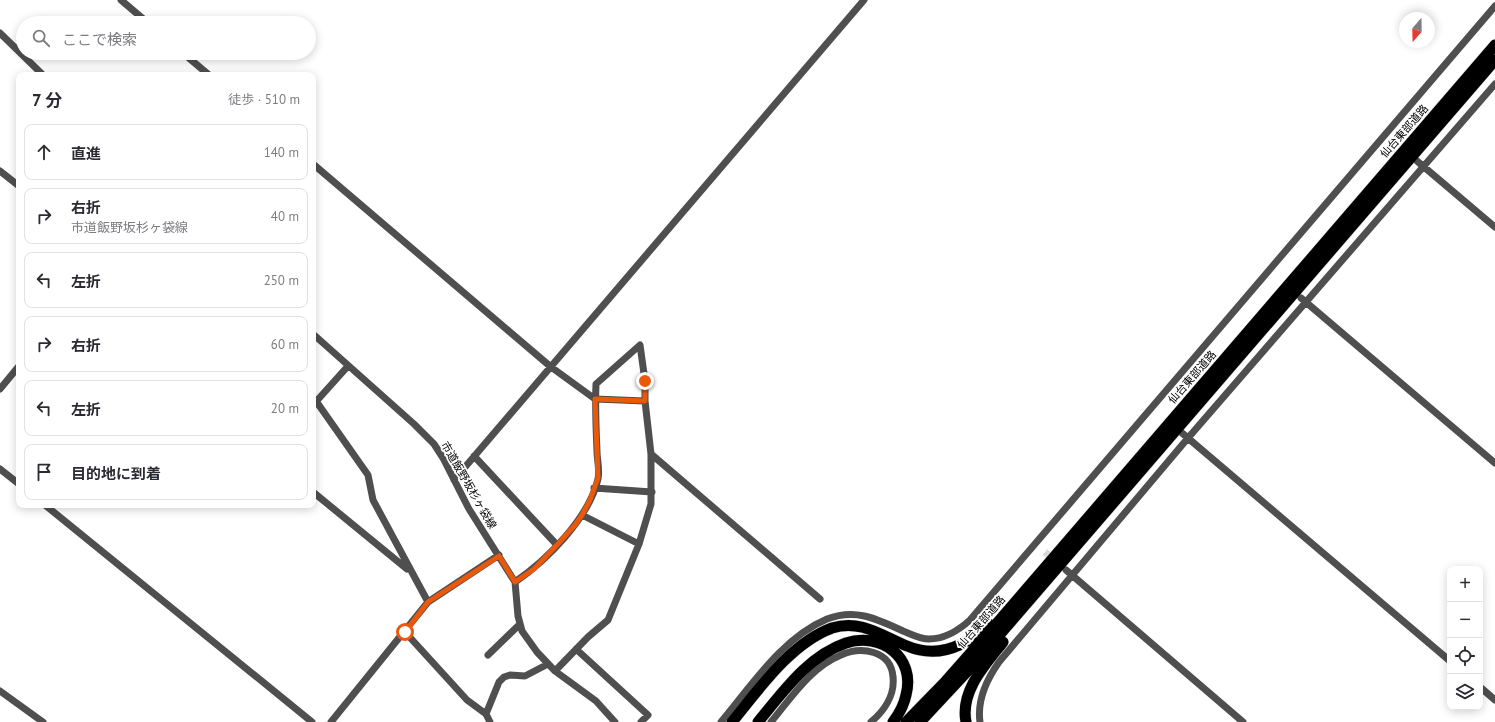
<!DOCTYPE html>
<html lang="ja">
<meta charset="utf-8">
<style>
body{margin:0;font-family:"PT Sans","Noto Sans JP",sans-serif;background:#f7f7f7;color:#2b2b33}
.controls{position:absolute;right:12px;bottom:12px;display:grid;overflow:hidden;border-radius:8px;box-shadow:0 2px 10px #0003}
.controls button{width:36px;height:36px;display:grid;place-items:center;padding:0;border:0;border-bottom:1px solid #e1e1e2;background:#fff;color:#2b2b33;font:20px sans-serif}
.compass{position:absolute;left:1399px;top:12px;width:36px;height:36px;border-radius:50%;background:#fff;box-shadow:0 2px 10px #0003;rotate:200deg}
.stop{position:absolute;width:12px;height:12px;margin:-9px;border:3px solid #ea580c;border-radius:50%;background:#fff}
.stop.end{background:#ea580c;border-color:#fff;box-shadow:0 1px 4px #0008}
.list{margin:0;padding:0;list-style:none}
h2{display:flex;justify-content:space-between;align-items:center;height:52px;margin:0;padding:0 16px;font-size:17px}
h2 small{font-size:13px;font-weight:400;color:#7c7c81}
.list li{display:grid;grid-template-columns:26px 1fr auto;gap:12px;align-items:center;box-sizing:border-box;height:56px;margin:0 8px 8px;padding:0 8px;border:1px solid #e1e1e2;border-radius:8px}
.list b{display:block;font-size:15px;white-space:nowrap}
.list p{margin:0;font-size:13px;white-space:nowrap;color:#7c7c81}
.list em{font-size:13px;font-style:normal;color:#7c7c81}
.icon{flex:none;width:22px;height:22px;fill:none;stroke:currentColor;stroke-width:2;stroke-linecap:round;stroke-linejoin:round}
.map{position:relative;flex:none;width:1495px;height:722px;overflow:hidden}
.search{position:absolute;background:#fff;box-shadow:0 2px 10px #0003;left:16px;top:16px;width:300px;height:44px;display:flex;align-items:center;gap:10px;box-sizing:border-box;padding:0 14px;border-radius:22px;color:#7c7c81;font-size:15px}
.panel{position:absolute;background:#fff;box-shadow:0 2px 10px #0003;left:16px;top:72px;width:300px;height:436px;border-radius:8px}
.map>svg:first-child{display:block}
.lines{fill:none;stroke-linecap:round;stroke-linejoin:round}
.minor-tunnel{stroke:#d9d9d9;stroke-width:7;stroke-dasharray:7 3.5;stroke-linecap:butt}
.highway-casing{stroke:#dbdbdb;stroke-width:12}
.minor{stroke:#4f4f4f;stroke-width:7}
.highway{stroke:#000;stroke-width:11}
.route{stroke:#ea580c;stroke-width:5}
.labels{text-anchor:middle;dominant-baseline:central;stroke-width:3.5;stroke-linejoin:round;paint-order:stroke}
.street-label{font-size:11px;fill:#000;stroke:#fff}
</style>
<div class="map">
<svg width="1495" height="722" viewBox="0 0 1495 722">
<rect width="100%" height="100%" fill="#fff"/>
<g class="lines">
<path class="minor-tunnel" d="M1045,552L1056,561"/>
<g class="highway-casing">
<path id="highway" d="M732,722C759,689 791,643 832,628C861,619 882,636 907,646C938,659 965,647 989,624
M758,722C783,692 808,656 846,643C881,632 916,657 906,695C904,705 899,714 893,722
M906,722L946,681L999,621L1495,45
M920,722L976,662L1014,618L1495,60
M966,722C960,691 985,665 1003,642"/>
</g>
<path class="minor" d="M121,0L148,23
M0,33L43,75
M183,53L209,75
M1417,161L1495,227
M313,164L551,367L595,399L645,401
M0,171L19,186
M1301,298L1495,463
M313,334L414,424L434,444L443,458L469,509L515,582L518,616L522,631L537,652L555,671L596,701L615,722
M0,389L19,366
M316,401L368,475L373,500L428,602
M313,405L348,366
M1182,433L1450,661
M651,454L820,599
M474,456L557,545
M0,469L19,484
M454,480L864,0
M594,488L652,492
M313,492L407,569
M45,505L312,722
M582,515L639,544
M1066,570L1243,722
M515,582C547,560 589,518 598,479C600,470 597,460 597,451C596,429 595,406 596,384L640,345L645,381V401L651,454V504L639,544L608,620L588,637L555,671
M405,632L467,700L486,714L490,722
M576,649L648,715L641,722
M488,655L519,625
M1480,687L1495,700
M0,691L43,722
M486,714L499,682L504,677L510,675L525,676L548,664
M331,722L428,602L499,555
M721,722C752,685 782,638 827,619C856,608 877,619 903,631C911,634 920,639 929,639C944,639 959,630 970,620L1495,6
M771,722C791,698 811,667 841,655C861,646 891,650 893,677C895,695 884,711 871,722
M980,722C977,701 987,679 999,662L1188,438L1495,84"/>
<use href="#highway" class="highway"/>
</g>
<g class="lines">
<path class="route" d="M405,632L428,602L499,556L515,582L534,569L557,545L575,525L582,515L590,500L598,478L595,399L645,401V381"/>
</g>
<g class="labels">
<g class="street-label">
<text transform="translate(1404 131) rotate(-49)">仙台東部道路</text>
<text transform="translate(1192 377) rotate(-49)">仙台東部道路</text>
<text transform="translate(469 485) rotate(60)">市道飯野坂杉ヶ袋線</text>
<text transform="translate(981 622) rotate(-49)">仙台東部道路</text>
</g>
</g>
</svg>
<div class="controls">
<button>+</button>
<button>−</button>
<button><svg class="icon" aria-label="locate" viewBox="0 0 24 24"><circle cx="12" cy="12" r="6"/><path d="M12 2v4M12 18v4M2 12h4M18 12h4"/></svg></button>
<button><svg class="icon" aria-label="layers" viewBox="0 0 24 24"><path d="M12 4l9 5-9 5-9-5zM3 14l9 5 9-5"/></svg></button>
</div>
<svg class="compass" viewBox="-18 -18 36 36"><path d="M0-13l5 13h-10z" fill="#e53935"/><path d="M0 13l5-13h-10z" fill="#7c7c81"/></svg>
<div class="stop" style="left:405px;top:632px"></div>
<div class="stop end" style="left:645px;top:381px"></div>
<div class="search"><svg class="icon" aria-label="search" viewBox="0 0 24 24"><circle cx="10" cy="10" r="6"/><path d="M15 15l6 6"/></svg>ここで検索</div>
<section class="panel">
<h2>7 分<small>徒歩 · 510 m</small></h2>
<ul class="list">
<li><svg class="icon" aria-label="ahead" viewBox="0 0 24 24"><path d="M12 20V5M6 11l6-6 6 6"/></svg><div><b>直進</b></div><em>140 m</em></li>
<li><svg class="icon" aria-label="right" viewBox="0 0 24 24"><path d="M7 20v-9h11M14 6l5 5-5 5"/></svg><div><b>右折</b><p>市道飯野坂杉ヶ袋線</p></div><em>40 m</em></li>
<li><svg class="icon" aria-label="left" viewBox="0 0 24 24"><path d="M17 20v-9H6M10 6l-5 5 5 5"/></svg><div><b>左折</b></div><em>250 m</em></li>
<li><svg class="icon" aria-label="right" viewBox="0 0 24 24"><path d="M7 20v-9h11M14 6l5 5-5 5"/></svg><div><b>右折</b></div><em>60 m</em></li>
<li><svg class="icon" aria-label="left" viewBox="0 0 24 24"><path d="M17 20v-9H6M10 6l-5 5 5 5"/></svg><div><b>左折</b></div><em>20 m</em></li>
<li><svg class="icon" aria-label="arrive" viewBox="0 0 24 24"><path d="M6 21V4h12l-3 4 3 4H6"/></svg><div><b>目的地に到着</b></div></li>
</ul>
</section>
</div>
